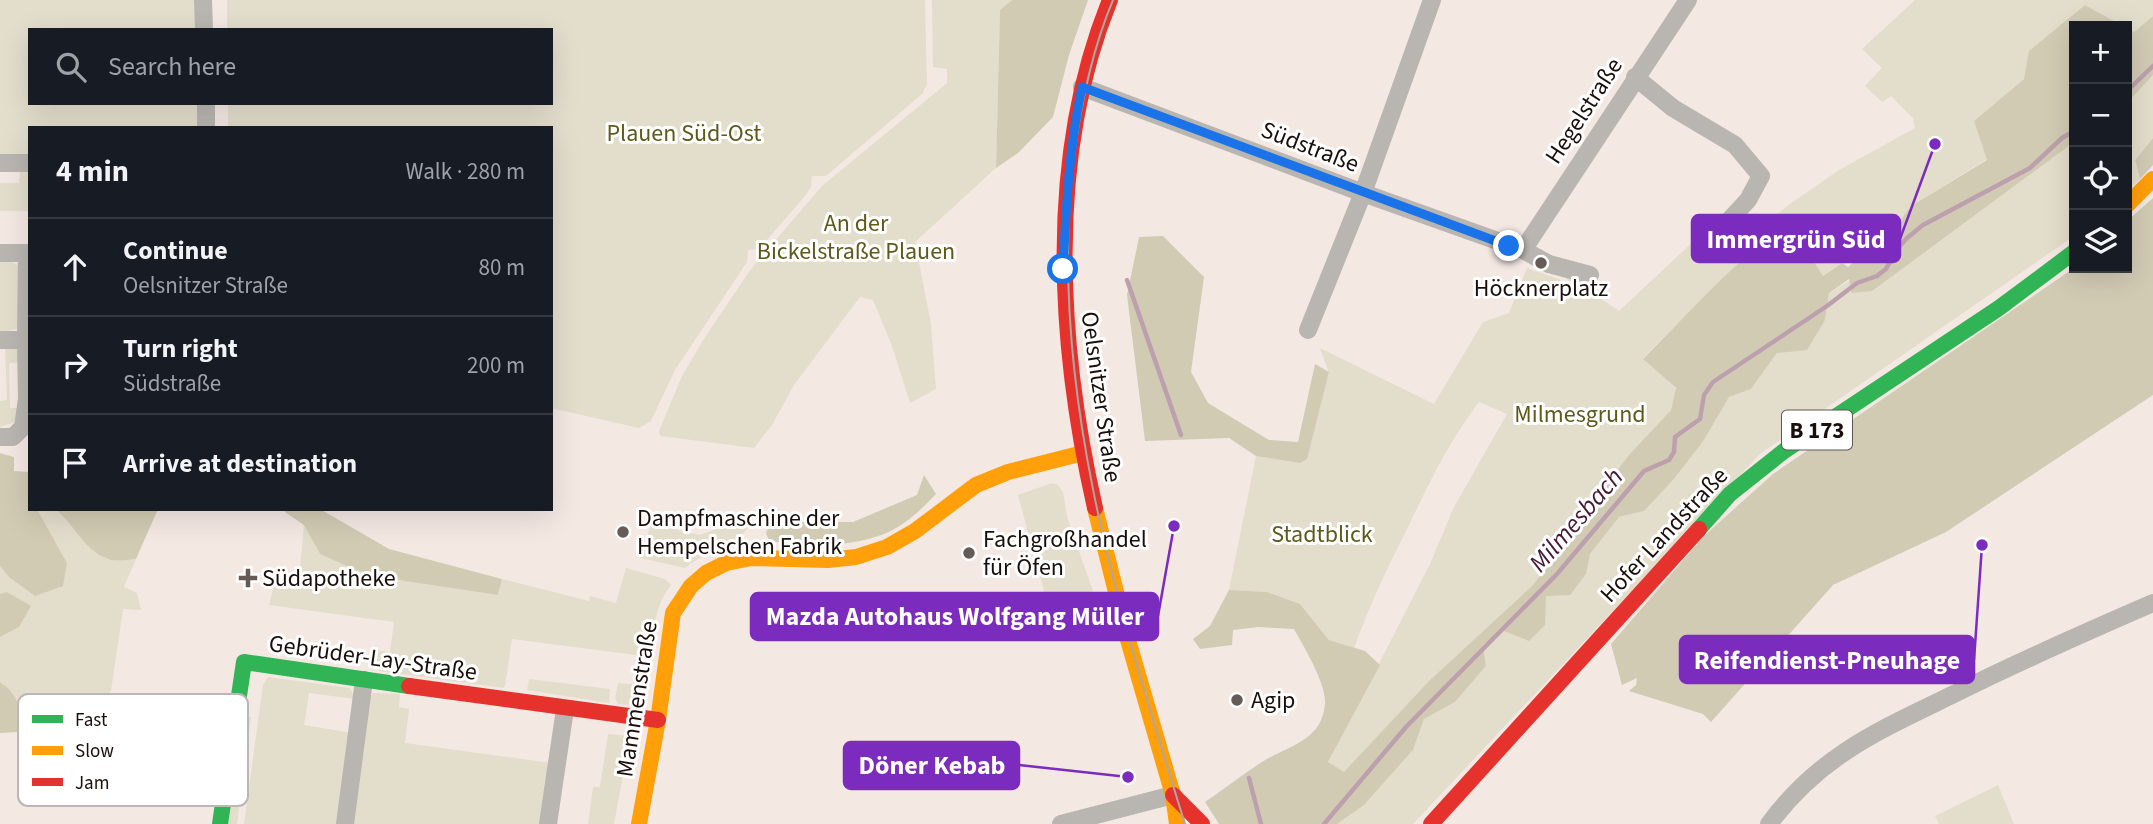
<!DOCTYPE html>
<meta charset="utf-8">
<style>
body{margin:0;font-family:"Source Sans 3",sans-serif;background:#242831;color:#f1f3f6}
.controls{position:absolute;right:21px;top:21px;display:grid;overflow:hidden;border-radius:0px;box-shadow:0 7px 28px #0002}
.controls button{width:63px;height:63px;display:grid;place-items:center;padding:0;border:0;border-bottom:2px solid #363941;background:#171b24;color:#f1f3f6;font:35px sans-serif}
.stop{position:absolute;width:21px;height:21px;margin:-16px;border:5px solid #1a73e8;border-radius:50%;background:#fff}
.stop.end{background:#1a73e8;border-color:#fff;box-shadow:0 2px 7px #0008}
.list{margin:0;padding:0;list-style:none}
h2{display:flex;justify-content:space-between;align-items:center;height:91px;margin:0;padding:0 28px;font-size:30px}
h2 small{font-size:23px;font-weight:400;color:#9ea1a6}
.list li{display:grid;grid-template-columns:46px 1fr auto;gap:21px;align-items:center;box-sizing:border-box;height:98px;padding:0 28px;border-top:2px solid #363941}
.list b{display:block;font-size:26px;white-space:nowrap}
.list p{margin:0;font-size:23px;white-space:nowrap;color:#9ea1a6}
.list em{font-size:23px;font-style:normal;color:#9ea1a6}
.icon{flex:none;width:38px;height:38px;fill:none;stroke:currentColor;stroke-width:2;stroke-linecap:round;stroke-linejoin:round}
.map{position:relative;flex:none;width:2153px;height:824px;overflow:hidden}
.search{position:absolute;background:#171b24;box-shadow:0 7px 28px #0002;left:28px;top:28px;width:525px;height:77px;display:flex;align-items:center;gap:18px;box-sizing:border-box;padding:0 24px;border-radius:0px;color:#9ea1a6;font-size:26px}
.panel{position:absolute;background:#171b24;box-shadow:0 7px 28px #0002;left:28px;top:126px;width:525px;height:385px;border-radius:0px}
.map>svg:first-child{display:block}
.green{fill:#e3ddcc}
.forest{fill:#d1cbb4}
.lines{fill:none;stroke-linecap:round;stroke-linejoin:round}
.stream{stroke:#bda0ad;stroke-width:4.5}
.street{stroke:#b9b5b0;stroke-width:18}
.fast{stroke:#30b455;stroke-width:16}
.slow{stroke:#ff9f0a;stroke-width:16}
.jam{stroke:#e5322d;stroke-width:16}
.tram{stroke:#ada7a2;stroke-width:2}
.route{stroke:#1a73e8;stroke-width:9}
.poi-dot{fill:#665b56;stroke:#fff;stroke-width:2.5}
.labels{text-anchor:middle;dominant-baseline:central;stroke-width:6;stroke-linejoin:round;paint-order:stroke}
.shield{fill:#fff;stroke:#5f5754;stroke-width:2}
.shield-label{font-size:23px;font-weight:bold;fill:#1a0f0a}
.street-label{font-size:24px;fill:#1a0f0a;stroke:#fff}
.park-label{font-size:24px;fill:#5e5a1c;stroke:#fff}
.poi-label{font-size:24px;fill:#1a0f0a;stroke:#fff;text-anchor:start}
.water-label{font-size:26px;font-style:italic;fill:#471937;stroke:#fff}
.key{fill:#fff;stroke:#bab7b6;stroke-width:2}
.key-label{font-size:19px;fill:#1a0f0a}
.leader{fill:none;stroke:#7b2cbf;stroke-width:2.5}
.callout-dot{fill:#7b2cbf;stroke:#fff;stroke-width:2.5}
.callout{fill:#7b2cbf;stroke:#7b2cbf;stroke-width:2.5}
.callout-label{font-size:26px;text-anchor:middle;font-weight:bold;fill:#fff}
</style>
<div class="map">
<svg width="2153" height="824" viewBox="0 0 2153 824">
<rect width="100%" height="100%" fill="#f4e8e3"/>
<path class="green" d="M0,0H203L204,30H30V103H206V128H30V163H0Z
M227,0H925L927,85L922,94L826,176H812L811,187L806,195L759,249L748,250L747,262L675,370L651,421L639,428L551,408V128H228V103H551V30H227Z
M932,0H1012L1000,10L996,168L915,242L931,324L936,389L910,403L892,346L873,300L860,297L794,385L772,425L754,448L660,436L659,431L682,376L705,337L751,269L822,186L947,83V69L933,67Z
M1915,0H2153V16L2134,32L2085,5L2024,79L1974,121L1987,159L1911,206L1898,223L1823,276L1795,231L1776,228L1712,288L1643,358L1676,389L1671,410L1628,456L1533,585L1429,681L1344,773L1328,763L1430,564L1454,507L1507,414L1479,402C1449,441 1428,485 1407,529C1387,568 1369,607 1354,648L1329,640L1300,604L1267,592L1229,590L1256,456L1300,463L1329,373L1320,348L1434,404L1483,322L1509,313L1527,268L1561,280L1564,294H1574L1573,286L1560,271L1594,282L1591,292L1619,311L1711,225L1734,250L1787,206L1839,170L1915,128L1913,118L1891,96L1882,102L1865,86L1882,68L1862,49Z
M2153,75V138L2135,160L2140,179L2127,191V103Z
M2074,142V236L1760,454L1413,824H1337L1364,805L1413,750L1424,719L1455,702L1486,666L1483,645L1504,631L1546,596L1585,574L1590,554L1619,517L1644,511L1674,479L1704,440L1729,397L1751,389L1777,353L1825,320L1829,293L2042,164Z
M20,171H30V211H0V183H19Z
M0,260H6L18,265L19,328L0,333Z
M5,344L20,345L23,363H9L10,408H18L15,422L0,427V401L7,400Z
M1052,483L1058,485L1063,492L1067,517L1093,591L1047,602L1018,495Z
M760,506C753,518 747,533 734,542C718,552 700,555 685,568L640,558L651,524L700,535L748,518Z
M37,509C42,509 50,508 54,509C71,514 82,549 108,559C116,562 127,560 136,559L124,587L137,593L141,610L123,609L111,691L105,697L95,765L82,769L78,786L64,783L68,739L18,732C25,714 17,692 0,682V637L19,627L8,592L0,594V566L9,577L67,563Z
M304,524L320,554L404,581L498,595L502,579L589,601L590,596L616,603L626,568L665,579L671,585C646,616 654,664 645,702L637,706L618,704L615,698L618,683L633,684L636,655L512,639L505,686L503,688L379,671L374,666L375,650L390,652L394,622L269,605L277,574L300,569Z
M268,677L350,688L355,699L309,693L304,725L352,733L339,824H244L263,685Z
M529,679L610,689L609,703L527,690Z
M373,693L400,694L399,707L409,709L405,743L551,763L544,824H350L368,700Z
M242,716L251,717L237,824H228Z
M608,734L630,736L614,824H588L593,787H600Z
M1998,785L2014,824H1939L1935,816Z"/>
<path class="forest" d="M1012,0H1088L1069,55L1053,117L1018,153L996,168L1000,10Z
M2085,5L2123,26H2074V142L1872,291L1851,293L1849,279L1829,293L1825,320L1807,350L1777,353L1751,389L1729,397L1704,440L1674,479L1644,511L1619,517L1590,554L1586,574L1570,595L1546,596L1545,625L1529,641L1504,631L1483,645L1486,666L1455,702L1424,719L1413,750L1364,805L1337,824H1219L1205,802C1224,789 1243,774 1262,762C1287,746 1323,741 1325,703C1326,683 1304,647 1294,629L1258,627L1233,630L1232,645L1200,649L1193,639L1210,626L1229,590L1267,592L1300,604L1329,640L1365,651L1380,665L1328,762L1344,772L1429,681L1533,585L1628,456L1671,410L1676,388L1643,359L1712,288L1776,228L1795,231L1823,276L1842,263L1848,267L1892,231L1911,206L1987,160L1974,121L2024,79L2029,51Z
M2153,16V75L2127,103V28L2134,32Z
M2153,138V165L2140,179L2135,160Z
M2153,198V395L1946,532L1833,585L1711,722L1703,714L1629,691L1636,685L1637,678L1622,685L1611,644L1704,536L1773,474L2074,268H2127V221Z
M1163,236L1204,277L1191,372L1208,403L1269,440L1298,442L1315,364L1329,372L1307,459L1300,463L1256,456L1229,438L1145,441L1127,295L1139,237Z
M0,453L14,457V471L29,472L30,509H37L67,563L63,586L35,596L9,577L0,566Z
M924,475L936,494C921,510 904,526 884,534C853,546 800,550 769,540L766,533L770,522H853L917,495Z
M55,509H158L136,559C127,560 116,562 108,559C83,550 75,524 55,509Z
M285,509H320L389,549L502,579L498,595L404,581L356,570L320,554L304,525L285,512Z
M7,592L31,606L19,627L0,637V594Z
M0,682C17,692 25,714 18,732L0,733Z"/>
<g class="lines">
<path class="stream" d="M2127,91L2153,66
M1127,280L1181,435
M1249,778L1261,824
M1324,824L1406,727L1557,574L1644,471L1669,460L1674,452L1675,437L1700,419L1704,395L1713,382L1827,306L1857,283L1877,276L1886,269L1896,250L1907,238L1923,225L2030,168L2062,138L2074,131"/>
<path class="street" d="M203,0L204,30
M1635,77L1673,108L1735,145L1761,176L1748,200L1722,228
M1082,87L1363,193L1523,250L1549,264L1590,275
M206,103V128
M0,163H30
M1523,250L1688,0
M0,253H27L26,340
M1308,330L1363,193L1432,0
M0,340H26L27,399L23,427L13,437H0
M345,824L364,680
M548,824L565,709
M1061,824L1173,795
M1769,824C1820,755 1880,730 1954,694C2020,661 2086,632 2153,603"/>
<path class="fast" d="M1699,529L1730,494L1784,451L1999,308L2074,252
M220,824L244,662L409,686"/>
<path class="slow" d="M2127,205L2153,179
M1095,508L1128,640L1173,795L1177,824
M639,824L658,720L673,613L691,586L706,573L726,563L752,558L828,560L856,557L887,547L915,531L976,485L1008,472L1083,453"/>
<path class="jam" d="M1095,508C1058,345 1046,157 1110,0
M409,686L658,720
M1173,795L1202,824
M1431,824L1699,529"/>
<path class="tram" d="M1113,0C1091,52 1080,108 1073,164C1048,389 1119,611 1185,824"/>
</g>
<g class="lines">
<path class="route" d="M1063,269C1066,208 1069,147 1082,87L1509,246"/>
</g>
<g class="poi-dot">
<circle cx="1541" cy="263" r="7"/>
<circle cx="623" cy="532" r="7"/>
<circle cx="969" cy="553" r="7"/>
<path d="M244.5 567.5h7v7h7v7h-7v7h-7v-7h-7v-7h7z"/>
<circle cx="1237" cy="700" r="7"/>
</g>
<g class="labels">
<rect class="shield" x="1782" y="410.5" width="70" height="39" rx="5"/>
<g class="shield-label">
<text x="1817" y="430">B 173</text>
</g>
<g class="street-label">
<text transform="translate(1584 111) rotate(-57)">Hegelstraße</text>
<text transform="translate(1310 147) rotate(21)">Südstraße</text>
<text transform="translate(1101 397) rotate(82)">Oelsnitzer Straße</text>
<text transform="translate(1664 535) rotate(-47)">Hofer Landstraße</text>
<text transform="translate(373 658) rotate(8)">Gebrüder-Lay-Straße</text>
<text transform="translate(637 699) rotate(-81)">Mammenstraße</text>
</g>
<g class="park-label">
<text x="684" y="133">Plauen Süd-Ost</text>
<text x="856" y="223">An der<tspan x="856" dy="28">Bickelstraße Plauen</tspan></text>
<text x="1580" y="414">Milmesgrund</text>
<text x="1322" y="534">Stadtblick</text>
</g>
<g class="poi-label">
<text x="1541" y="288" text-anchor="middle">Höcknerplatz</text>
<text x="637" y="518">Dampfmaschine der<tspan x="637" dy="28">Hempelschen Fabrik</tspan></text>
<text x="983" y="539">Fachgroßhandel<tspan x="983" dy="28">für Öfen</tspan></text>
<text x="262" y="578">Südapotheke</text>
<text x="1251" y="700">Agip</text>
</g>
<g class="water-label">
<text transform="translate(1576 520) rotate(-49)">Milmesbach</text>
</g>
</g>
<rect x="18" y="694" width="230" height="112" rx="10" class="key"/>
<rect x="32" y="715" width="31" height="8" fill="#30b455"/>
<rect x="32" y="746" width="31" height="9" fill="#ff9f0a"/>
<rect x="32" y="778" width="31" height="8" fill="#e5322d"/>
<g class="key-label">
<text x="75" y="726">Fast</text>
<text x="75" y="757">Slow</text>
<text x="75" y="789">Jam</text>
</g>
<path class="leader" d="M1935 144L1900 239M1174 526L1158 616M1982 545L1974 660M1128 777L1019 765"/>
<g class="callout-dot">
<circle cx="1935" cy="144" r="7"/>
<circle cx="1174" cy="526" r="7"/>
<circle cx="1982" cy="545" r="7"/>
<circle cx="1128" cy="777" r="7"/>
</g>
<g class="callout">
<rect x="1692" y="215" width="208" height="47" rx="7"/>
<rect x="751" y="593" width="407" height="47" rx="7"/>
<rect x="1680" y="636" width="294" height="47" rx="7"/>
<rect x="844" y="742" width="175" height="47" rx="7"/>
</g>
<g class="callout-label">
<text x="1796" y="248">Immergrün Süd</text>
<text x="955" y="625">Mazda Autohaus Wolfgang Müller</text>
<text x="1827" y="669">Reifendienst-Pneuhage</text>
<text x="932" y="774">Döner Kebab</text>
</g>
</svg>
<div class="controls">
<button>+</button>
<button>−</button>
<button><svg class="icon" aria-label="locate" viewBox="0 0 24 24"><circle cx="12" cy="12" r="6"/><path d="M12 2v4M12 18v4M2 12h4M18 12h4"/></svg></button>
<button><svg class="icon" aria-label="layers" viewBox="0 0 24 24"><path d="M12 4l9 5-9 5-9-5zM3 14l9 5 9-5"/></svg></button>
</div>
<div class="stop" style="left:1063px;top:269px"></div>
<div class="stop end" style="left:1509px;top:246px"></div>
<div class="search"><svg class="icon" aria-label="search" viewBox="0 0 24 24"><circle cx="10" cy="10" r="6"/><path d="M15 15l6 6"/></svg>Search here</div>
<section class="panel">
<h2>4 min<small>Walk · 280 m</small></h2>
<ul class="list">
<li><svg class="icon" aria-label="ahead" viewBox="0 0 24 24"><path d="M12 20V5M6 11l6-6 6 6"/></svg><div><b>Continue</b><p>Oelsnitzer Straße</p></div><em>80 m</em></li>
<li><svg class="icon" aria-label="right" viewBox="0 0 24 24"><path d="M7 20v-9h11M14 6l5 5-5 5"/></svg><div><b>Turn right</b><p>Südstraße</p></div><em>200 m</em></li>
<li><svg class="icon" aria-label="arrive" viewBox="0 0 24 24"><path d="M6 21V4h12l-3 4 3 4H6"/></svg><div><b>Arrive at destination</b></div></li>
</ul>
</section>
</div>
